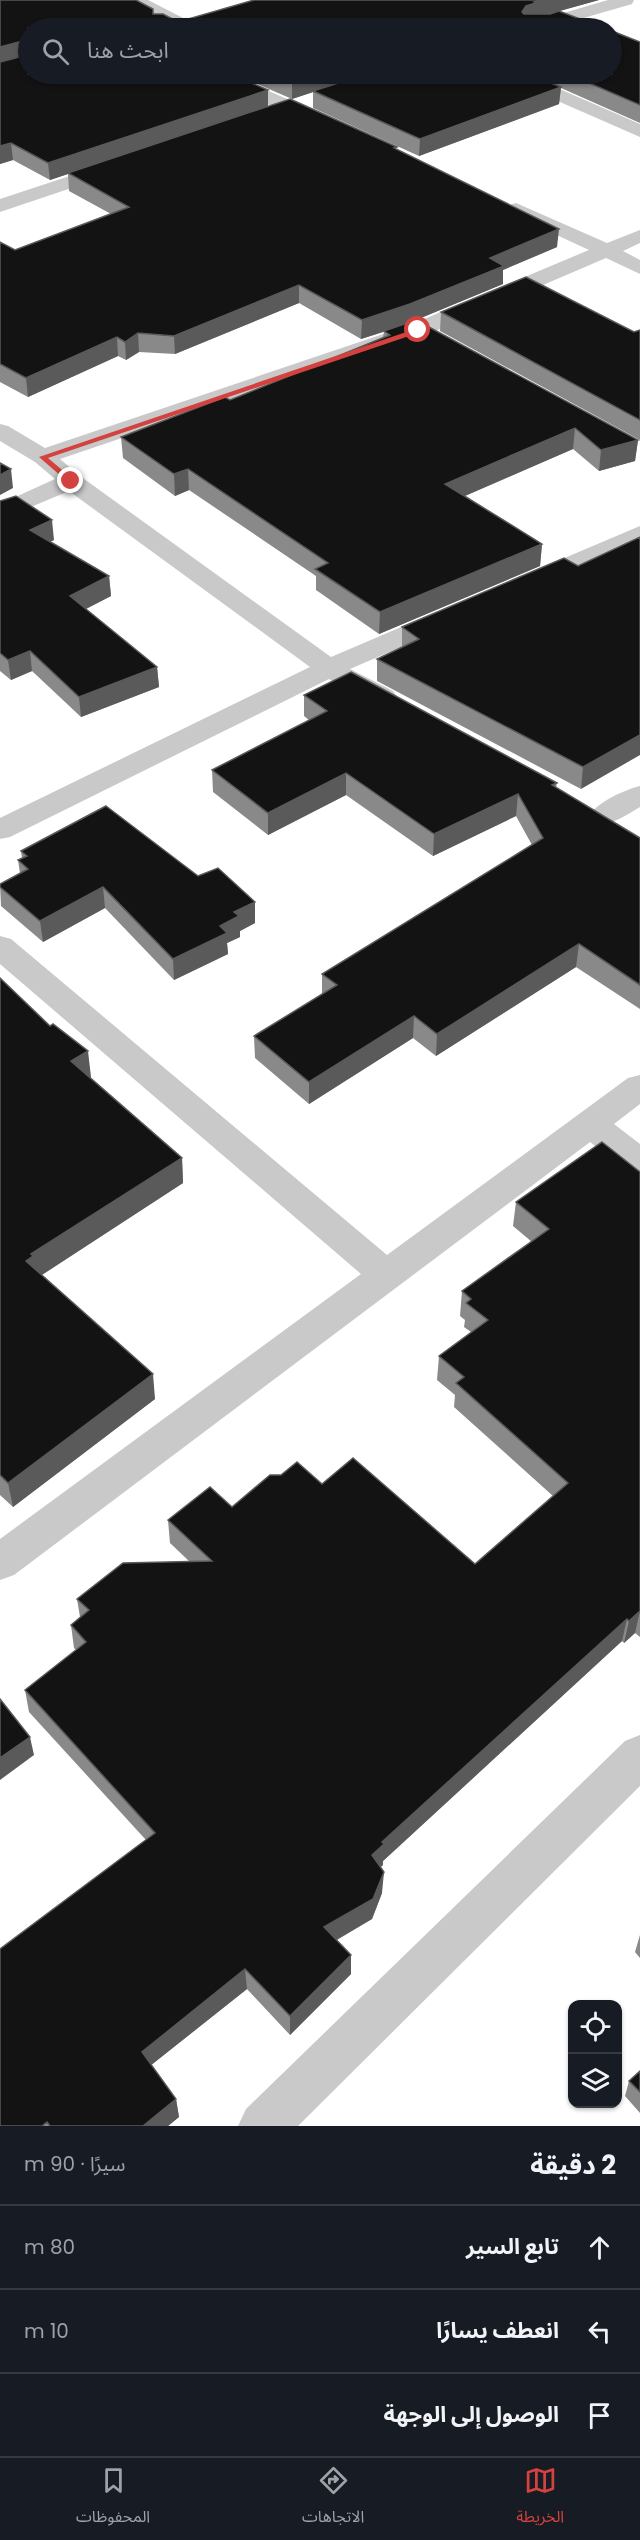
<!DOCTYPE html>
<html lang="ar">
<meta charset="utf-8">
<style>
body{margin:0;font-family:Poppins,"Noto Sans Arabic",sans-serif;background:#242831;color:#f1f3f6;direction:rtl}
.controls{position:absolute;right:18px;bottom:18px;display:grid;overflow:hidden;border-radius:12px;box-shadow:0 2px 4px #0004}
.controls button{width:54px;height:54px;display:grid;place-items:center;padding:0;border:0;border-bottom:2px solid #363941;background:#171b24;color:#f1f3f6;font:30px sans-serif}
.stop{position:absolute;width:18px;height:18px;margin:-14px;border:4px solid #d3423e;border-radius:50%;background:#fff}
.stop.end{background:#d3423e;border-color:#fff;box-shadow:0 2px 6px #0008}
.list{margin:0;padding:0;list-style:none}
h2{display:flex;justify-content:space-between;align-items:center;height:78px;margin:0;padding:0 24px;font-size:26px}
h2 small{font-size:20px;font-weight:400;color:#9ea1a6}
.list li{display:grid;grid-template-columns:39px 1fr auto;gap:18px;align-items:center;box-sizing:border-box;height:84px;padding:0 24px;border-top:2px solid #363941}
.list b{display:block;font-size:22px;white-space:nowrap}
.list em{font-size:20px;font-style:normal;color:#9ea1a6}
.icon{flex:none;width:33px;height:33px;fill:none;stroke:currentColor;stroke-width:2;stroke-linecap:round;stroke-linejoin:round}
.map{position:relative;flex:none;width:640px;height:2126px;overflow:hidden;direction:ltr}
.search{position:absolute;background:#171b24;box-shadow:0 2px 4px #0004;left:18px;right:18px;top:18px;height:66px;display:flex;align-items:center;gap:15px;box-sizing:border-box;padding:0 21px;border-radius:33px;color:#9ea1a6;font-size:22px}
.sheet{height:330px;background:#171b24}
nav{display:flex;justify-content:space-around;align-items:center;box-sizing:border-box;height:84px;border-top:2px solid #363941;background:#171b24;font-size:16px;color:#9ea1a6}
nav a{display:grid;justify-items:center;gap:3px}
nav .on{color:#d3423e}
.map>svg:first-child{display:block}
.lines{fill:none;stroke-linecap:round;stroke-linejoin:round}
.minor{fill:#c9c9c9;fill-rule:evenodd}
.wall{fill:#898989}
.shaded-wall{fill:#5a5a5a}
.building{fill:#131313;stroke:#5a5a5a;stroke-width:1.5}
.route{fill:#d3423e}
</style>
<div class="map">
<svg width="640" height="2126" viewBox="0 0 640 2126">
<rect width="100%" height="100%" fill="#fff"/>
<g class="lines">
<path class="minor" d="M127,0H148L187,20L190,24L184,28H175L129,4Z
M608,0H634L632,4L549,28H523L526,24Z
M207,74H230L328,117L330,121L328,125H314L210,78Z
M502,74H525L640,124V137L505,78Z
M112,162L119,164L122,168L119,172L0,212V199Z
M516,203L607,243L640,230V243L623,251L640,260V274L606,258L426,335L60,459L80,476L331,657L434,613L443,611L452,613L456,619L452,625L350,669L393,691L397,697L393,703C371,708 348,689 329,679L10,837L0,839V818L310,667L69,491L0,520V504L55,479L35,462L0,441V424L8,426L45,448L410,325L589,250L509,213L506,209L509,205Z
M640,526V543L540,586L531,589L522,586L518,581L522,576Z
M640,786V807C624,816 611,827 593,823L588,816C598,802 624,790 640,786Z
M0,936L11,939L387,1255L628,1078L640,1075V1104L614,1124L640,1144V1175L628,1171L590,1142L14,1575L0,1580V1539L361,1274L0,964Z
M640,1735V1786L298,2126H238L246,2109L625,1741Z"/>
</g>
<path class="wall" d="M0,0L153,14L178,22L254,0H599L548,14L604,28H28L268,90V107L396,150L557,247L503,270V284L413,321L638,440L635,461L599,471L573,449L465,496L542,544L540,566L379,634L316,590V576L189,490L175,496L123,458L121,437L230,400L383,337L384,332L361,339L299,303L175,354L139,352L126,360L118,356L28,397L0,382V242L15,250L111,214L69,191L68,174L50,180L13,160L0,164Z
M640,42V123L561,88L559,104L419,156L313,108V92L292,99L234,74H612Z
M441,312L634,332L640,330V440L440,331Z
M0,501L54,540L50,542L109,576L111,596L86,609L157,667L159,687L81,717L32,671L11,680L0,671Z
M640,537L581,789L377,681V659L402,647V627L578,566Z
M304,695L557,783L556,788L640,838V1009L576,967L436,1056L413,1038L309,1104L255,1058L254,1036L322,995V974L532,845L516,816L433,856L346,795L268,835L213,792L212,770L309,720L304,716Z
M21,851L255,923L240,931V937L227,943L228,954L174,980L105,908L43,942L1,906L0,884L20,873L18,860L22,858Z
M0,978L91,1077H90L182,1158L183,1183L42,1275L155,1399L13,1507L0,1495Z
M640,1172V1637L635,1633L624,1643L622,1641L383,1861V1865L380,1867L382,1893L372,1919L337,1940L351,1955V1974L290,2035L247,1989L151,2065L176,2099L179,2117L168,2126H0L146,1840L29,1712L25,1690L76,1650L74,1648L71,1625L80,1617L77,1599L190,1562L170,1543L168,1520L232,1507L322,1484L475,1564L553,1496L454,1407L455,1395L437,1380L439,1356L471,1332L464,1327L465,1320L460,1316L462,1291L532,1242L513,1226L516,1202Z
M640,1935V1958L635,1952Z
M640,2071V2113L625,2096L629,2081Z"/>
<path class="shaded-wall" d="M542,0H599L535,18L525,22L522,12L526,6Z
M26,40L27,57L0,64V47Z
M317,74H368L292,99V82Z
M561,87L559,104L419,156L420,139Z
M268,90V107L50,180L48,163Z
M11,143L13,160L0,164V146Z
M559,229L557,247L503,270V284L409,323L361,339L362,320L490,258Z
M299,285V303L175,354L174,336Z
M138,333L139,352L126,360L125,342Z
M117,337L118,356L28,397L26,378Z
M575,428L573,449L444,505L445,484Z
M638,440L635,461L599,471L601,450Z
M11,469L13,488L0,495V475Z
M188,469L189,490L175,496L174,474Z
M52,520L54,540L33,549L30,530Z
M542,544L540,566L379,634L380,612Z
M109,576L111,596L72,616L70,596Z
M30,651L32,671L11,680L8,660Z
M157,667L159,687L81,717L79,697Z
M640,735V755L581,789L583,767Z
M346,773V795L268,835V813Z
M518,794L516,816L433,856L434,834Z
M103,887L105,908L43,942L40,921Z
M255,902V923L240,931V937L227,943L228,954L174,980L173,959L220,926L234,912Z
M579,944L576,967L436,1056L437,1034Z
M414,1016L413,1038L309,1104V1082Z
M88,1051L91,1077L75,1087L71,1061Z
M182,1158L183,1183L37,1278L26,1261L31,1254Z
M153,1374L155,1399L13,1507L8,1483Z
M640,1611L635,1633L624,1643L629,1621Z
M627,1619L622,1641L383,1861V1865L371,1876L372,1855L382,1842Z
M30,1737L34,1755L0,1780V1758Z
M384,1872L382,1893L372,1919L324,1947V1927Z
M351,1955V1974L290,2035V2016Z
M245,1969L247,1989L145,2070L142,2052Z
M176,2099L179,2117L168,2126H143Z"/>
<path class="building" d="M0,0H136L153,9V14H163L178,22L254,0H542L534,2L536,3L526,6L522,12L524,14H550L559,11L604,28H28V42L26,40L0,47Z
M612,31L640,42V105L568,74H612Z
M28,44V74H231L268,90L48,163L11,143L0,146V62L27,55Z
M273,74H317L292,82Z
M367,74H529L561,87L420,139L313,91Z
M290,99L397,147L394,148L559,229L490,258L504,266L410,304L362,320L299,285L174,336L138,333L125,342L117,337L26,378L0,364V242L15,250L129,207L68,173Z
M526,277L634,332L640,330V420L441,312Z
M416,320L638,440L601,450L575,428L445,484L542,544L380,612L315,569L328,563L188,469L174,474L121,437L225,397L230,400L390,335L384,331Z
M0,463L11,469L0,475Z
M16,496L52,520L30,530L109,576L70,596L157,667L79,697L30,651L8,660L0,653V501Z
M640,537V735L583,767L377,659L419,639L402,627L564,558L578,566Z
M351,672L557,783L552,785L640,838V985L579,944L437,1034L414,1016L309,1082L254,1036L337,985L322,974L543,838L518,794L434,834L346,773L268,813L212,770L327,711L304,695Z
M106,806L198,876L218,868L255,902L234,912L239,916L220,926L227,933L173,959L103,887L40,921L0,887V884L28,869L18,860L27,856L21,851Z
M0,978L50,1026L53,1024L88,1051L71,1061L182,1158L31,1254L33,1256L26,1261L153,1374L8,1483L0,1475Z
M602,1142L640,1172V1611L629,1621L627,1619L382,1842L384,1844L372,1855L384,1872L373,1899L324,1927L351,1955L290,2016L245,1969L142,2052L176,2099L143,2126H50L47,2122L42,2126H0V1949L155,1833L25,1690L86,1642L71,1625L89,1610L77,1599L123,1563L212,1561L168,1520L210,1487L232,1507L270,1475H281L297,1462L322,1484L353,1458L475,1564L568,1483L456,1383L464,1377L439,1356L488,1320L466,1303L471,1299L462,1291L549,1229L516,1202Z
M0,1699L30,1737L0,1758Z
M640,2071V2092L629,2081Z"/>
<path class="route" d="M418,328L421,332L48,458L74,480V483H69L39,457Z"/>
</svg>
<div class="controls">
<button><svg class="icon" aria-label="locate" viewBox="0 0 24 24"><circle cx="12" cy="12" r="6"/><path d="M12 2v4M12 18v4M2 12h4M18 12h4"/></svg></button>
<button><svg class="icon" aria-label="layers" viewBox="0 0 24 24"><path d="M12 4l9 5-9 5-9-5zM3 14l9 5 9-5"/></svg></button>
</div>
<div class="stop" style="left:418px;top:330px"></div>
<div class="stop end" style="left:71px;top:481px"></div>
<div class="search"><svg class="icon" aria-label="search" viewBox="0 0 24 24"><circle cx="10" cy="10" r="6"/><path d="M15 15l6 6"/></svg>ابحث هنا</div>
</div>
<section class="sheet">
<h2>2 دقيقة<small>سيرًا · 90 m</small></h2>
<ul class="list">
<li><svg class="icon" aria-label="ahead" viewBox="0 0 24 24"><path d="M12 20V5M6 11l6-6 6 6"/></svg><div><b>تابع السير</b></div><em>80 m</em></li>
<li><svg class="icon" aria-label="left" viewBox="0 0 24 24"><path d="M17 20v-9H6M10 6l-5 5 5 5"/></svg><div><b>انعطف يسارًا</b></div><em>10 m</em></li>
<li><svg class="icon" aria-label="arrive" viewBox="0 0 24 24"><path d="M6 21V4h12l-3 4 3 4H6"/></svg><div><b>الوصول إلى الوجهة</b></div></li>
</ul>
</section>
<nav>
<a class="on"><svg class="icon" aria-label="map" viewBox="0 0 24 24"><path d="M3 6l6-2 6 2 6-2v14l-6 2-6-2-6 2zM9 4v14M15 6v14"/></svg>الخريطة</a>
<a><svg class="icon" aria-label="directions" viewBox="0 0 24 24"><path d="M12 3l9 9-9 9-9-9zM9 14v-3h6M13 9l2 2-2 2"/></svg>الاتجاهات</a>
<a><svg class="icon" aria-label="saved" viewBox="0 0 24 24"><path d="M7 4h10v16l-5-4-5 4z"/></svg>المحفوظات</a>
</nav>
